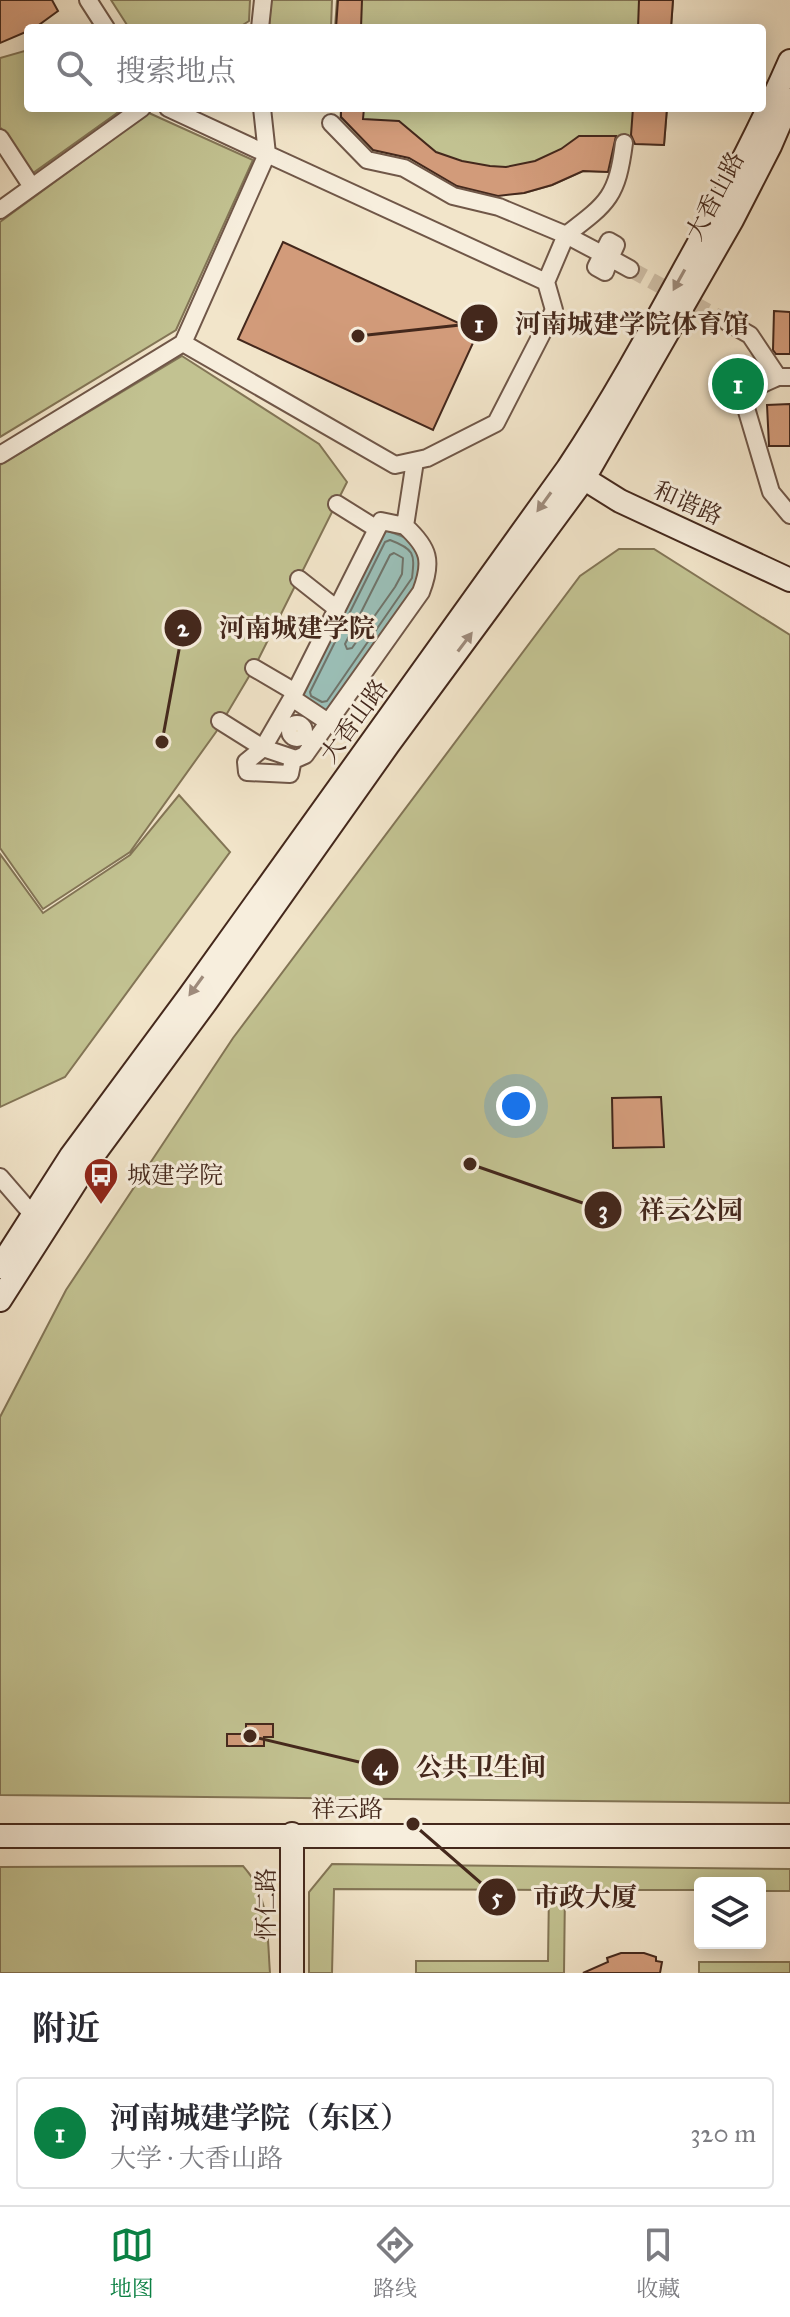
<!DOCTYPE html>
<html lang="zh">
<meta charset="utf-8">
<style>
body{margin:0;font-family:"IM FELL Great Primer","Noto Serif SC",serif;background:#f7f7f7;color:#2b2b33}
.controls{position:absolute;right:24px;bottom:24px;display:grid;overflow:hidden;border-radius:8px;box-shadow:0 4px 20px #0003}
.controls button{width:72px;height:72px;display:grid;place-items:center;padding:0;border:0;border-bottom:2px solid #e1e1e2;background:#fff;color:#2b2b33;font:40px sans-serif}
.you{position:absolute;left:516px;top:1106px;width:28px;height:28px;margin:-20px;border:6px solid #fff;border-radius:50%;background:#1a73e8;box-shadow:0 0 0 12px #1a73e833}
.badge{display:grid;place-items:center;width:52px;height:52px;border-radius:50%;background:#0b8043;color:#fff;font-size:26px;font-weight:700}
.pin{position:absolute;translate:-50% -50%;border:4px solid #fff;box-shadow:0 2px 8px #0006}
.list{margin:0;padding:0;list-style:none}
h2{display:flex;justify-content:space-between;align-items:center;height:104px;margin:0;padding:0 32px;font-size:34px}
h2 small{font-size:26px;font-weight:400;color:#7c7c81}
.list li{display:grid;grid-template-columns:52px 1fr auto;gap:24px;align-items:center;box-sizing:border-box;height:112px;margin:0 16px 16px;padding:0 16px;border:2px solid #e1e1e2;border-radius:8px}
.list b{display:block;font-size:30px;white-space:nowrap}
.list p{margin:0;font-size:26px;white-space:nowrap;color:#7c7c81}
.list em{font-size:26px;font-style:normal;color:#7c7c81}
.icon{flex:none;width:44px;height:44px;fill:none;stroke:currentColor;stroke-width:2;stroke-linecap:round;stroke-linejoin:round}
.map{position:relative;flex:none;width:790px;height:1973px;overflow:hidden}
.search{position:absolute;background:#fff;box-shadow:0 4px 20px #0003;left:24px;right:24px;top:24px;height:88px;display:flex;align-items:center;gap:20px;box-sizing:border-box;padding:0 28px;border-radius:8px;color:#7c7c81;font-size:30px}
.sheet{height:232px;background:#fff}
nav{display:flex;justify-content:space-around;align-items:center;box-sizing:border-box;height:112px;border-top:2px solid #e1e1e2;background:#fff;font-size:22px;color:#7c7c81}
nav a{display:grid;justify-items:center;gap:4px}
nav .on{color:#0b8043}
.map>svg:first-child{display:block}
.green{fill:#c2c291;stroke:#837556;stroke-width:2}
.water{fill:#9bbfb7;stroke:#788379;stroke-width:2}
.lines{fill:none;stroke-linecap:round;stroke-linejoin:round}
.shore{stroke:#70746a;stroke-width:2}
.building{fill:#d29b7a;stroke:#44281c;stroke-width:2}
.street-tunnel{stroke:#cfbfa7;stroke-width:16;stroke-dasharray:16 8;stroke-linecap:butt}
.street-casing{stroke:#705748;stroke-width:20}
.secondary-casing{stroke:#44281c;stroke-width:26}
.street{stroke:#f7eedd;stroke-width:16}
.secondary{stroke:#f7eedd;stroke-width:22}
.oneway{fill:#9e8b7c}
.labels{text-anchor:middle;dominant-baseline:central;stroke-width:6;stroke-linejoin:round;paint-order:stroke}
.street-label{font-size:24px;fill:#44281c;stroke:#f7eedd}
.poi-label{font-size:24px;fill:#44281c;stroke:#f7eedd;text-anchor:start}
.leader{fill:none;stroke:#44281c;stroke-width:3}
.callout-dot{fill:#44281c;stroke:#f7eedd;stroke-width:3}
.mark-label{font-size:24px;text-anchor:middle;font-weight:bold;fill:#fff}
.callout-label{font-size:26px;text-anchor:middle;font-weight:bold;fill:#44281c;stroke:#f7eedd;stroke-width:6;stroke-linejoin:round;paint-order:stroke}
</style>
<div class="map">
<svg width="790" height="1973" viewBox="0 0 790 1973">
<rect width="100%" height="100%" fill="#f2e5ca"/>
<filter id="stains"><feTurbulence type="fractalNoise" baseFrequency=".0025" numOctaves="4"/><feColorMatrix values="0 0 0 0 .2 0 0 0 0 .09 0 0 0 0 .02 0 0 0 .5 -.17"/></filter>
<radialGradient id="worn" r=".72"><stop offset=".6" stop-color="#630" stop-opacity="0"/><stop offset="1" stop-color="#630" stop-opacity=".3"/></radialGradient>
<path class="green" d="M111,0H250L249,21L238,28H129Z
M271,0H332L331,28H269Z
M337,0H673L671,28H335Z
M28,50V108H124L33,173L0,127V58Z
M341,108H667L664,145L618,142L616,172L583,171L552,185L524,193L479,196L465,193L422,175L399,158L363,152L340,129Z
M149,113L253,160L176,330L0,437V222Z
M182,356L319,444L347,482L254,668L216,732L130,852L43,909L0,848V465Z
M619,549H654L790,635V1803L0,1795V1417L66,1290L233,1038L580,576Z
M179,795L230,852L65,1077L0,1107V854L43,913L130,855Z
M332,1864L790,1869V1891H760V1883H700V1890H565L564,1973H416V1961H548L549,1890L334,1889L332,1973H309V1892Z
M243,1866C270,1895 267,1935 270,1973H0V1867Z
M699,1962H790V1973H699Z"/>
<path class="water" d="M383,529L414,541L420,552V580L327,715L298,698Z"/>
<g class="lines">
<path class="shore" d="M390,540C414,549 415,553 412,578L327,701L322,702L311,696L310,692L385,542Z
M394,553L403,558L402,574L395,587L352,648L347,649L345,644L390,555Z"/>
</g>
<path class="building" d="M0,0H52L58,11L36,27L28,28V31L0,43Z
M338,0H362L361,28H336Z
M639,0H673L671,28H638Z
M341,108H364L363,119L399,121L436,152L462,161L490,166L506,167L535,161L561,149L579,136H616L608,172L583,171L552,185L524,193L498,196L457,186L409,158L373,150L341,117Z
M633,108H667L664,145L635,144L631,135Z
M283,242L478,332L433,430L238,339Z
M774,311L790,312V354H776L773,350Z
M790,404V446H769L767,405Z
M661,1097L664,1147L613,1148L612,1098Z
M246,1724H273V1737H264V1746H227V1734H246Z
M621,1953H644L656,1957V1961L662,1962L660,1973H583L608,1962L607,1958Z"/>
<g class="lines">
<path class="street-tunnel" d="M630,269L727,322"/>
<g class="street-casing">
<path id="street" d="M88,0L106,28
M260,28L263,0
M168,108L267,154
M262,108L267,154
M331,123L367,160L404,168L453,196L499,207L566,235C608,203 617,197 624,143
M0,138L32,187
M0,210L142,108
M610,258L605,272L596,267L609,241L616,245L610,258L630,269
M727,322L750,335L778,377H790
M183,343L267,154L546,282L566,235L602,254
M778,377C760,385 750,387 746,408L771,492L790,515
M0,455L183,343L395,465L427,458L496,423L554,310L546,282
M337,504L377,529
M405,526L381,521L292,698L263,748L296,759L305,755L421,592C433,561 429,548 405,526L415,461
M299,579L337,609
M254,668L295,692
M292,698L328,722
M220,721L263,748L246,762L247,772L290,774L293,759
M290 731a7 7 0 1 1 14 0a7 7 0 1 1-14 0Z
M0,1177L32,1214L40,1219"/>
</g>
<g class="secondary-casing">
<path id="secondary" d="M572,471L620,501L790,580
M0,1267L71,1156L190,995L568,468C611,403 648,336 685,268C723,200 759,132 790,61
M0,1300L89,1161L206,1002L388,745L583,480L732,220L770,146L790,100
M292,1834V1973
M0,1836H790"/>
</g>
<use href="#street" class="street"/>
<use href="#secondary" class="secondary"/>
</g>
<defs><path id="oneway-solid" d="M-6-.8H1V-3.2L6.5 0L1 3.2V.8H-6Z" transform="scale(2)"/></defs>
<g class="oneway">
<use href="#oneway-solid" transform="translate(679 280) rotate(119)"/>
<use href="#oneway-solid" transform="translate(544 502) rotate(126)"/>
<use href="#oneway-solid" transform="translate(465 642) rotate(-53)"/>
<use href="#oneway-solid" transform="translate(196 986) rotate(126)"/>
</g>
<defs>
<g id="bus-pin" transform="scale(1.8)"><path d="M0 17L-7.5 6A9.5 9.5 0 1 1 7.5 6Z" fill="#8f2418" stroke="#f7eedd"/><path d="M-5-6H5V4H4V6H2V4H-2V6H-4V4H-5ZM-3.5-4V0h7V-4ZM-3.5 1.2v1.5H-2V1.2ZM2 1.2v1.5H3.5V1.2Z" fill="#fff"/></g>
</defs>
<g fill-rule="evenodd">
<use href="#bus-pin" x="101" y="1175"/>
</g>
<g class="labels">
<g class="street-label">
<text transform="translate(715 196) rotate(-62)">大香山路</text>
<text transform="translate(688 503) rotate(24)">和谐路</text>
<text transform="translate(354 721) rotate(-54)">大香山路</text>
<text x="347" y="1809">祥云路</text>
<text transform="translate(266 1904) rotate(-90)">怀仁路</text>
</g>
<g class="poi-label">
<text x="127" y="1175">城建学院</text>
</g>
</g>
<path class="leader" d="M358 336L479 323M162 742L183 628M470 1164L603 1210M250 1736L380 1767M413 1824L497 1897"/>
<g class="callout-dot">
<circle cx="358" cy="336" r="8"/>
<circle cx="162" cy="742" r="8"/>
<circle cx="470" cy="1164" r="8"/>
<circle cx="250" cy="1736" r="8"/>
<circle cx="413" cy="1824" r="8"/>
<circle cx="479" cy="323" r="20"/>
<circle cx="183" cy="628" r="20"/>
<circle cx="603" cy="1210" r="20"/>
<circle cx="380" cy="1767" r="20"/>
<circle cx="497" cy="1897" r="20"/>
</g>
<g class="mark-label">
<text x="479" y="332">1</text>
<text x="183" y="636">2</text>
<text x="603" y="1218">3</text>
<text x="380" y="1775">4</text>
<text x="497" y="1905">5</text>
</g>
<g class="callout-label">
<text x="632" y="333">河南城建学院体育馆</text>
<text x="297" y="637">河南城建学院</text>
<text x="691" y="1219">祥云公园</text>
<text x="481" y="1776">公共卫生间</text>
<text x="585" y="1906">市政大厦</text>
</g>
<rect width="100%" height="100%" filter="url(#stains)"/>
<rect width="100%" height="100%" fill="url(#worn)"/>
</svg>
<div class="controls">
<button><svg class="icon" aria-label="layers" viewBox="0 0 24 24"><path d="M12 4l9 5-9 5-9-5zM3 14l9 5 9-5"/></svg></button>
</div>
<div class="you"></div>
<div class="pin badge" style="left:738px;top:384px">1</div>
<div class="search"><svg class="icon" aria-label="search" viewBox="0 0 24 24"><circle cx="10" cy="10" r="6"/><path d="M15 15l6 6"/></svg>搜索地点</div>
</div>
<section class="sheet">
<h2>附近<small></small></h2>
<ul class="list">
<li><span class="badge">1</span><div><b>河南城建学院（东区）</b><p>大学 · 大香山路</p></div><em>320 m</em></li>
</ul>
</section>
<nav>
<a class="on"><svg class="icon" aria-label="map" viewBox="0 0 24 24"><path d="M3 6l6-2 6 2 6-2v14l-6 2-6-2-6 2zM9 4v14M15 6v14"/></svg>地图</a>
<a><svg class="icon" aria-label="directions" viewBox="0 0 24 24"><path d="M12 3l9 9-9 9-9-9zM9 14v-3h6M13 9l2 2-2 2"/></svg>路线</a>
<a><svg class="icon" aria-label="saved" viewBox="0 0 24 24"><path d="M7 4h10v16l-5-4-5 4z"/></svg>收藏</a>
</nav>
